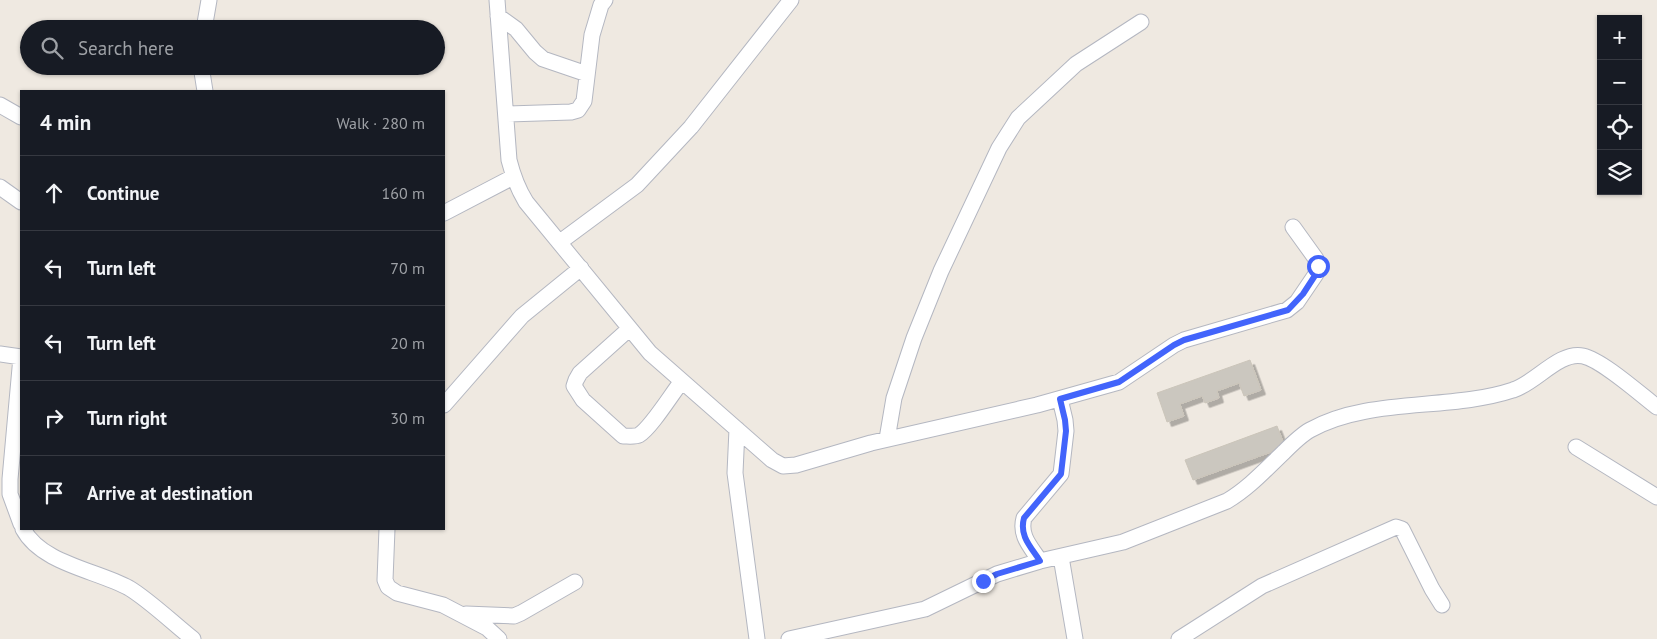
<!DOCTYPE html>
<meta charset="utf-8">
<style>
body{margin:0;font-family:"PT Sans",sans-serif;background:#20242c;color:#f1f3f6}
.controls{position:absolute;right:15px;top:15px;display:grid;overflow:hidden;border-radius:0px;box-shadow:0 1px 4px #0004}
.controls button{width:45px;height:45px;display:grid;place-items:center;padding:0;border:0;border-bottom:1px solid #363941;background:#171b24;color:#f1f3f6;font:25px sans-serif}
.stop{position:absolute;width:15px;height:15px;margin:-11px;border:4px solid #4264fb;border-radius:50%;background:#fff}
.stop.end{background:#4264fb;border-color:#fff;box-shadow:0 1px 5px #0008}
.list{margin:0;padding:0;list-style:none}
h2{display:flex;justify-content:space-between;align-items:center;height:65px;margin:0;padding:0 20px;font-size:21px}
h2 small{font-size:16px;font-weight:400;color:#9ea1a6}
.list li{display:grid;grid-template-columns:32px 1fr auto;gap:15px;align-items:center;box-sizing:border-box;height:75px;padding:0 20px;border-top:1px solid #363941}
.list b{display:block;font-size:19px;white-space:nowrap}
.list em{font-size:16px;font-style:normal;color:#9ea1a6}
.icon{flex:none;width:28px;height:28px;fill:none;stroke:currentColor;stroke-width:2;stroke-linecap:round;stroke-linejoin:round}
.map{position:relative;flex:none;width:1657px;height:639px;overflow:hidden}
.search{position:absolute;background:#171b24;box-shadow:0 1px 4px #0004;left:20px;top:20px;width:425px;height:55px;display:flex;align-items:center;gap:12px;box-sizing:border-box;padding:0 18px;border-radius:28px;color:#9ea1a6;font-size:19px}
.panel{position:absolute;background:#171b24;box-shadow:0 1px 4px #0004;left:20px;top:90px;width:425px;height:440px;border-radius:0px}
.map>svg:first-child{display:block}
.building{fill:#cbc7bf;stroke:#cbc5ba;filter:url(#shadow)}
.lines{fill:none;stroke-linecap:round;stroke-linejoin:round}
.minor-casing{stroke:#b4b7c1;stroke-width:17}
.minor{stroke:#fff;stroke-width:15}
.route{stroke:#4264fb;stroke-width:6}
</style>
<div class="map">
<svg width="1657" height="639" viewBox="0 0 1657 639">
<defs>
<filter id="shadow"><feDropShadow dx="4.5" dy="4.5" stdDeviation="0" flood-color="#0004"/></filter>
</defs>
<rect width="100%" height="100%" fill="#efe9e1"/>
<path class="building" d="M1250,360L1261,390L1244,396L1239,383L1217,391L1219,398L1205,403L1202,396L1180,404L1184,416L1167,422L1157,393Z
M1277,426L1285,447L1193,480L1185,460Z"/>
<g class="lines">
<g class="minor-casing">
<path id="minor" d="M497,0L509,160C513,176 518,189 526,202L650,353L772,460L783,466L796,465L871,443L1037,405L1119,382L1174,345L1184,340L1287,310L1297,302L1316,274L1318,266L1316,259L1293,227
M498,16L516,29L535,52L543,59L587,74
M204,29L209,0
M201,66L205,91
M0,105L21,117
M506,114L571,112L578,110L584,101L592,35L601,5L605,0
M0,187L21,202
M444,213L513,177
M560,242L637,185L691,127L791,0
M629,329L580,373L576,380L574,386L583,400L623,436C628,436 635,437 639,435C651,428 673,392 682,381
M0,354L21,357
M21,357L10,479V494L21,524
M444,405L522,316L581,268
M737,429L735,473L757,639
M887,439L894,398L914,338L941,271L999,148L1018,118L1076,64L1141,22
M1576,447L1657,497
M23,529C42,564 96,570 129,588C149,600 174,624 193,639
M387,529L385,580L388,587L397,593L443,605L487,628L499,639
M1061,557L1075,639
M1040,561C1031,547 1019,536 1024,518L1061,474L1066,431L1065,420L1060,399
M466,614L514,616L521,613L575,582
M789,639L925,609L997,574L1040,561L1123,542L1227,501C1249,488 1266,469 1284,452C1292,444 1301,435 1310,430C1368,397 1450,411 1513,390C1536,383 1559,351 1583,356C1602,360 1640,394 1657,407
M1179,639L1262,586L1396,527L1402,529L1432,589L1442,605"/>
</g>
<use href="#minor" class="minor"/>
</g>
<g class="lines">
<path class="route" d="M983,581L997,574L1040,561C1031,547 1019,536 1024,518L1061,474L1066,431L1065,420L1060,399L1119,382L1174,345L1184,340L1288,310L1303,294L1316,274L1318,266"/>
</g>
</svg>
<div class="controls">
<button>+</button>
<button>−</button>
<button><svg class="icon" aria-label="locate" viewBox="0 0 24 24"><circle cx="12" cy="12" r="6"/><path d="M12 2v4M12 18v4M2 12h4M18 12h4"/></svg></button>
<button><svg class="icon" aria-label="layers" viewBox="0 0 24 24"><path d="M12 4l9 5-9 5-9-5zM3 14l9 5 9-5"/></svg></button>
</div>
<div class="stop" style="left:1318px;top:266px"></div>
<div class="stop end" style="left:983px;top:581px"></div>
<div class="search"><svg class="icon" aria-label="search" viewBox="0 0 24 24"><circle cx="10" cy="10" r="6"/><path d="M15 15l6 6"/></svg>Search here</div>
<section class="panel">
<h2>4 min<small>Walk · 280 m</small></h2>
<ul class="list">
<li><svg class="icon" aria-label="ahead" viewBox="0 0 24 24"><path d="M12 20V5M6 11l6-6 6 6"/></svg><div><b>Continue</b></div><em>160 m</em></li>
<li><svg class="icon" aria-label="left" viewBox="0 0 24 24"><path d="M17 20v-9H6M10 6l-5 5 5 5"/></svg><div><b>Turn left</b></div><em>70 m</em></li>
<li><svg class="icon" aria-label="left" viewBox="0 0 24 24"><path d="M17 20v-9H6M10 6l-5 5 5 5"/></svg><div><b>Turn left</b></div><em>20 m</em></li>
<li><svg class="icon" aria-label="right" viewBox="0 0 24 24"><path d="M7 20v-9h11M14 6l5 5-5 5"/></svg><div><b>Turn right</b></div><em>30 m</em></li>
<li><svg class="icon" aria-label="arrive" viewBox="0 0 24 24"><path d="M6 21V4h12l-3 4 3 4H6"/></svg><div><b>Arrive at destination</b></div></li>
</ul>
</section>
</div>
